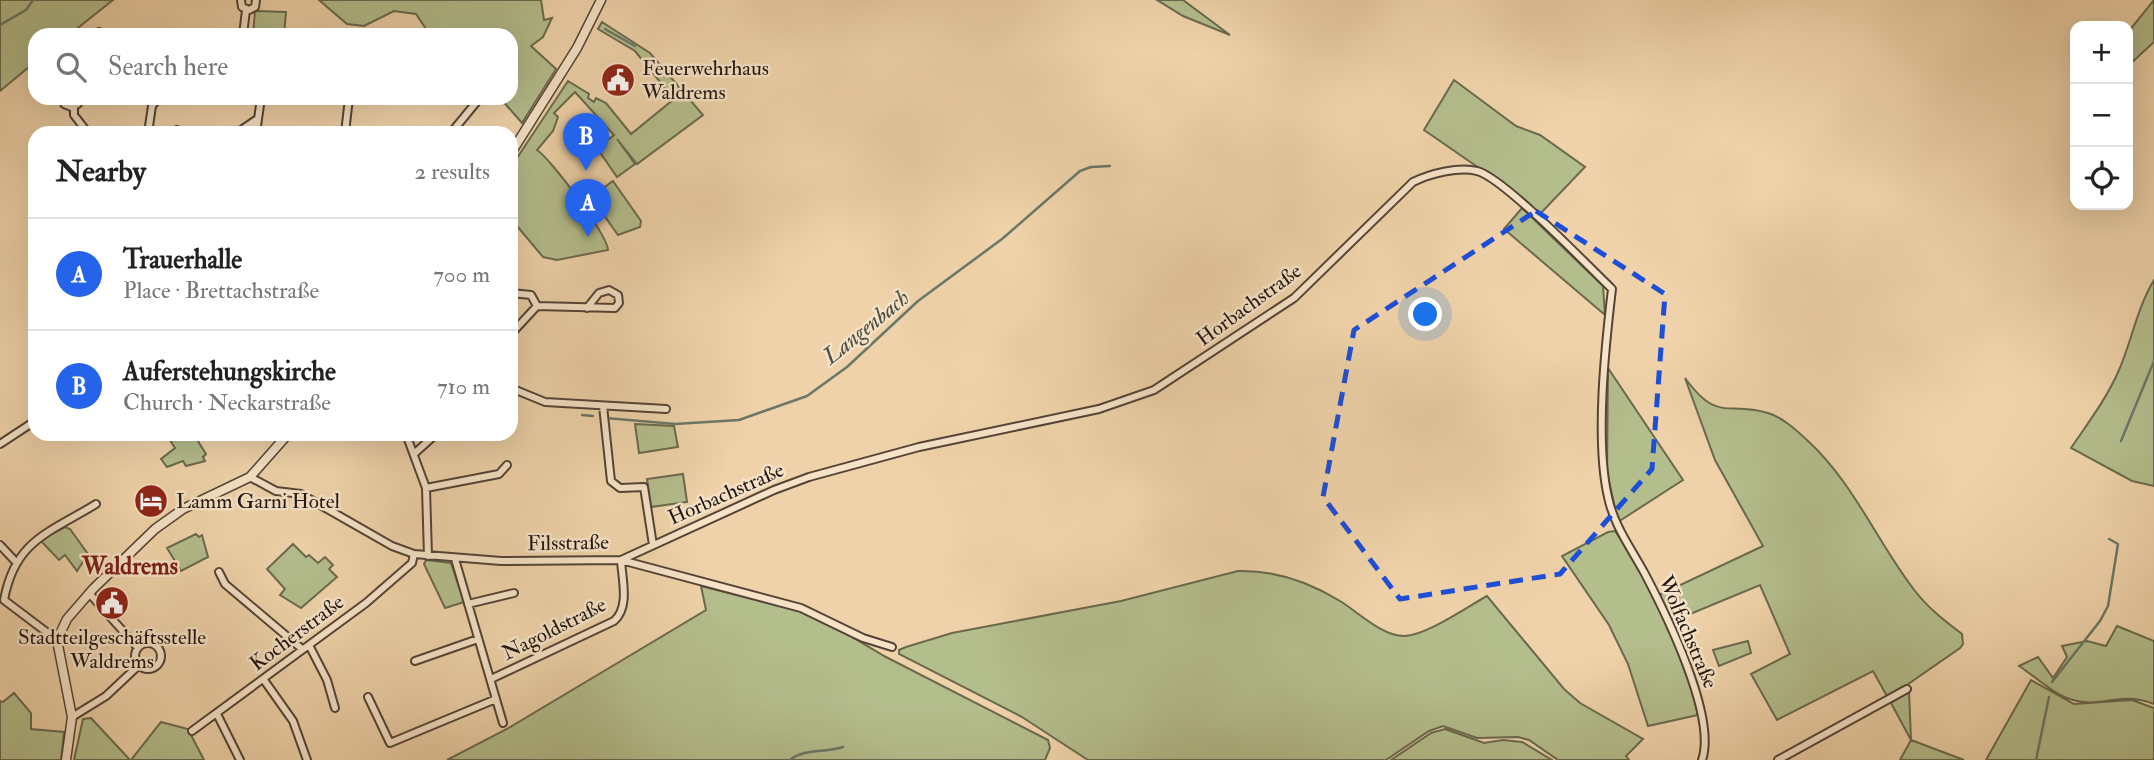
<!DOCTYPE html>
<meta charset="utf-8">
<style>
body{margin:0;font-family:"IM FELL Double Pica",serif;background:#f6f6f6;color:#222}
.controls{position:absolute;right:21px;top:21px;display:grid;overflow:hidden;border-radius:14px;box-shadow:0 7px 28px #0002}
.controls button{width:63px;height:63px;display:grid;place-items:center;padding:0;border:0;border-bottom:2px solid #e0e0e0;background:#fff;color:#222;font:35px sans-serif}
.you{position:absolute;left:1426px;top:315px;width:24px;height:24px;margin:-18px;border:5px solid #fff;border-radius:50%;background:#1a73e8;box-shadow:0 0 0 10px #1a73e833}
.badge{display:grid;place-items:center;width:46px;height:46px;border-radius:50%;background:#2563eb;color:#fff;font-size:23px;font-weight:700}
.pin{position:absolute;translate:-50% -58px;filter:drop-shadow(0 2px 4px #0008)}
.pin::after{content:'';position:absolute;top:37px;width:24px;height:21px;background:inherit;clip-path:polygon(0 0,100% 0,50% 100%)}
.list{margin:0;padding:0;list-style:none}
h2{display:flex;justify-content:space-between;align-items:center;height:91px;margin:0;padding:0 28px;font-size:30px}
h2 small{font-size:23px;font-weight:400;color:#767676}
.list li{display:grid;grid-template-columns:46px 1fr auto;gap:21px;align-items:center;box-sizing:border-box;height:112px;padding:0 28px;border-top:2px solid #e0e0e0}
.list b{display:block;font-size:26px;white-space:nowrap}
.list p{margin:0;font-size:23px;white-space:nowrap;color:#767676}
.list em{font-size:23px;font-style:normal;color:#767676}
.icon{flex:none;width:38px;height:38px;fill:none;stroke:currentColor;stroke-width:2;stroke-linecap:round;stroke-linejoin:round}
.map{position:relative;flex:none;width:2154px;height:760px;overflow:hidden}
.search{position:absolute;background:#fff;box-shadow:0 7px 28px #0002;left:28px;top:28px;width:490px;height:77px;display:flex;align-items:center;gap:18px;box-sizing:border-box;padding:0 24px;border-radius:21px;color:#767676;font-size:26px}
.panel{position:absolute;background:#fff;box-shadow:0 7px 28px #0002;left:28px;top:126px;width:490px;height:315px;border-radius:21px}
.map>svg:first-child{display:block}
.green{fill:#b4bd8c;stroke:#6a694e;stroke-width:2}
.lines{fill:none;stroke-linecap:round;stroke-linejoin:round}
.stream{stroke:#6a7768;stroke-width:2.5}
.minor-casing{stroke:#544436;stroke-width:10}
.tertiary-casing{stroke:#544436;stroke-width:11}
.minor{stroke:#f5e2c7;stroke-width:6}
.tertiary{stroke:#f5e2c7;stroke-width:8}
.marked{fill:none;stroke:#1d4ed8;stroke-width:5;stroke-dasharray:14 9;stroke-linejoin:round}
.labels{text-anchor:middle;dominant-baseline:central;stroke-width:5;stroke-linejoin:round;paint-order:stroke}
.poi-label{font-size:21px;fill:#211510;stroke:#f5e2c7;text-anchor:start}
.street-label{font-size:21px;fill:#211510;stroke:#f5e2c7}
.water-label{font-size:23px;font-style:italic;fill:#4c4e43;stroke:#f5e2c7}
.quarter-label{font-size:24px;font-weight:bold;fill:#7a1f14;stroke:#f5e2c7}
</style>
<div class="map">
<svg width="2154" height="760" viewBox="0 0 2154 760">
<rect width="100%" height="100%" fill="#efd2a9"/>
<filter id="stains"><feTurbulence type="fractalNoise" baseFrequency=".00286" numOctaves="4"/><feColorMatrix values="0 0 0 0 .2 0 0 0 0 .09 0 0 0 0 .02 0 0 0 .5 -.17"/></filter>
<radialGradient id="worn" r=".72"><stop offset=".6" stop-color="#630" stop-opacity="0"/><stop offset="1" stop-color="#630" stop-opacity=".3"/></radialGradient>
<path class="green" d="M0,0H113L69,35H35V62L0,91Z
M319,0H541L544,20L552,18L543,37L531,46L556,69L522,123L500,98H511V35H430L416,14L394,11L364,26L347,24Z
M1157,0H1183L1230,35L1183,16Z
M2154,0V42L2128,66V32Z
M255,11L286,12L284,35H247L253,34Z
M602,22L650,53L703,115L637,164L617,139L635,164L617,177L597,148L614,135L575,92L554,113L558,117L553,131L537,150C550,158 607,234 608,250L557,260L543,257L512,220L511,222V167L568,81L589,94L588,98L594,102L596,98L606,103L631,134L674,99L635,51L598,29Z
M1454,80L1516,126L1540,135L1585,167L1539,215L1508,188L1424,130Z
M613,181L641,221L640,227L618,235L591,197Z
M1522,208L1603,286L1605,315L1504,229Z
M2154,280V486L2132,481L2071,448C2088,423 2107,398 2119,370C2132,340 2137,308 2154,280Z
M1608,368L1683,480L1618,522L1607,472Z
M1685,378C1718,423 1726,401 1768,413C1782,417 1796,430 1807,440C1854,483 1877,542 1915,591C1929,609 1945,621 1962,634L1963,644L1960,648L1888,698L1873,671L1777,720L1751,674L1790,654L1760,585L1671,622L1659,595L1763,546L1715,460Z
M635,424L674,426L678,447L639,453Z
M166,434H202L196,438L206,454L203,457L205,461L186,466L183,461L167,467L161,459L175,448Z
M683,474L687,502L651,507L647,479Z
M65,527L70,529L88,554L77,571L65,555L59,560L40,540Z
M1615,531C1648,577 1687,660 1698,715L1648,726L1628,664L1609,625L1562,556L1608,532Z
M196,534L199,537L202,535L208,557L181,571L167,548Z
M293,544L306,557L309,555L318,563L325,557L333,565L329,569L337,577L301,608L280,595L285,589L267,569Z
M426,560L451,563L464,602L445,608L424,564Z
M1238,571C1274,570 1309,582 1340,601C1358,612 1383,637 1405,636C1427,635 1467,607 1487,596L1564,689L1580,703L1643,739L1626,756L1629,760H1558L1529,740L1518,737L1477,738L1443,726L1429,731L1386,760H1088L1022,717L899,654V650L906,647L952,633L1121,601Z
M701,586L815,615L886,657L1048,740L1050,748L1045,760H447L507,729L706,610Z
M2117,626L2154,641V704C2121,691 2105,707 2077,701C2056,697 2036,677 2019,666L2038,657L2053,678L2067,657L2062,646L2087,641L2106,646Z
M1748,641L1751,653L1719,666L1713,650Z
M2031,680L2074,704L2132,700L2154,708V760H1986Z
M1909,691L1911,740L1964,760H1900L1911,740L1891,703Z
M14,693L31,713V729L64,732L61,760H0V701L3,702Z
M91,718L130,760H74L83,719Z
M161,722L188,729L204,760H131Z
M1445,729L1484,743L1503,740L1522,742L1552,760H1391L1431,733Z"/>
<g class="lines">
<path class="stream" d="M0,25L26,10L33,0
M605,29L635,46
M582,415L593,416
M606,418L675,424L739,420L807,396L847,367L918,301L1002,239L1080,171L1091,167L1110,166
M2121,441L2154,361
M2052,682L2100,621L2108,606L2118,544L2109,539
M790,760C804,748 825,753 843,747
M2036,760L2049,697"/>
<g class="minor-casing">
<path id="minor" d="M241,0L242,7L249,10L255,7L256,0
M99,32L101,35
M243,35L246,10
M63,98L64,104L71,107L78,104L79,98
M74,107V115L88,133
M148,133L152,106L158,98
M173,133L177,130
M237,133L256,120
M256,133L261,98
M345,133L349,98
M451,133L479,99
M511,293L531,295L537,306
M511,334L537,306L615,308L619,303L618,295L609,290L599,293L587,308
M511,388L545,402L666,409
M603,406L611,481L620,488L644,487L653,545
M406,434L426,488L428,556
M0,444L35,421
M415,453L436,434
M250,477L276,491L301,494L392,546L414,554L501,561L621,560L801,608L863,638L892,647
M426,488L499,474L507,465
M0,545L15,561
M455,559L503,723
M621,560L774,490L809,477L919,447L1099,409L1154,390L1294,298L1413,182C1429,174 1459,166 1477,171C1504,178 1587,265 1612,289C1605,348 1595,440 1608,497C1614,526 1631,548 1645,574C1666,614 1717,717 1702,760
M219,572L225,584L302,649
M89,593L138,648
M468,604L514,593
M57,640L4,600C15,540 49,533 96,504
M135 656a13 13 0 1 1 26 0a13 13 0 1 1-26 0Z
M309,645L327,680L335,708
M415,661L478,639
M491,679L614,621C630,607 622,580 621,560
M264,680L293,721L307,760
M368,697L390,743L496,699
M217,714L240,760
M72,717L106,696L139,665
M192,731L366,603L412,563L414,554
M1778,760L1907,689"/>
</g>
<g class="tertiary-casing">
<path id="tertiary" d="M511,153L577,48L601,0
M66,760L72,717L57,640L67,619L93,589L155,529L183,509L250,477L288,434"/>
</g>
<use href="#minor" class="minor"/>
<use href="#tertiary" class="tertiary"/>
</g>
<path class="marked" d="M1536,211L1665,294L1652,469L1560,574L1400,599L1323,497L1354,330Z"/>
<defs>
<g id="civic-disc" transform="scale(1.75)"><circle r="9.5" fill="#8f2418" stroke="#f5e2c7"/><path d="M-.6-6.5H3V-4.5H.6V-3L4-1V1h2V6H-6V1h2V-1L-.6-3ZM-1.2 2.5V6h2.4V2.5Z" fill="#fff"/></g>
<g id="hotel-disc" transform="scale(1.75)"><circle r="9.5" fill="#8f2418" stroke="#f5e2c7"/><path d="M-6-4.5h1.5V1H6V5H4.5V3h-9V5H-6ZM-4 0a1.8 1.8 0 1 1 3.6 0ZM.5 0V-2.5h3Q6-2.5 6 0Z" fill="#fff"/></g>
</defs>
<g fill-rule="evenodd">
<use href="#civic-disc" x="618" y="80"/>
<use href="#hotel-disc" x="151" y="501"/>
<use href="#civic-disc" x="112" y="603"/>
</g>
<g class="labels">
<g class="poi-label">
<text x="642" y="68">Feuerwehrhaus<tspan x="642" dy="24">Waldrems</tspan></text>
<text x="176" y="501">Lamm Garni Hotel</text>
<text x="112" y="637" text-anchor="middle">Stadtteilgeschäftsstelle<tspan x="112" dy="24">Waldrems</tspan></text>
</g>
<g class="street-label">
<text transform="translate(1249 305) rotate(-36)">Horbachstraße</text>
<text transform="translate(726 494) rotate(-24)">Horbachstraße</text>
<text transform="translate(568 543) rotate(-1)">Filsstraße</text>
<text transform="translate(554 629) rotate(-27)">Nagoldstraße</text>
<text transform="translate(1688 632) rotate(67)">Wolfachstraße</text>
<text transform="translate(297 633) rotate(-37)">Kocherstraße</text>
</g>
<g class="water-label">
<text transform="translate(866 327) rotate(-39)">Langenbach</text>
</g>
<g class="quarter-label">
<text x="130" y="566">Waldrems</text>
</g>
</g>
<rect width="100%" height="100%" filter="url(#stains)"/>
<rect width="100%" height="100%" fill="url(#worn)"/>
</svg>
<div class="controls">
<button>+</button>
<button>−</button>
<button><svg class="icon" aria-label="locate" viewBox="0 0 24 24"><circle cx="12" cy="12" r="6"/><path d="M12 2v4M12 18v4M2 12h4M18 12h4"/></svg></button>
</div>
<div class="you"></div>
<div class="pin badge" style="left:588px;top:237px">A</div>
<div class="pin badge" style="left:586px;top:171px">B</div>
<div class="search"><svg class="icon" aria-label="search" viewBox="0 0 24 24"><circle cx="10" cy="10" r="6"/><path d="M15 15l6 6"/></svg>Search here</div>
<section class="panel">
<h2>Nearby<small>2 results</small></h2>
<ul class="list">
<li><span class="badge">A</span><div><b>Trauerhalle</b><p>Place · Brettachstraße</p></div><em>700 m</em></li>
<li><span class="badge">B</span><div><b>Auferstehungskirche</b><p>Church · Neckarstraße</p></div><em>710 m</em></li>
</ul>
</section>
</div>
